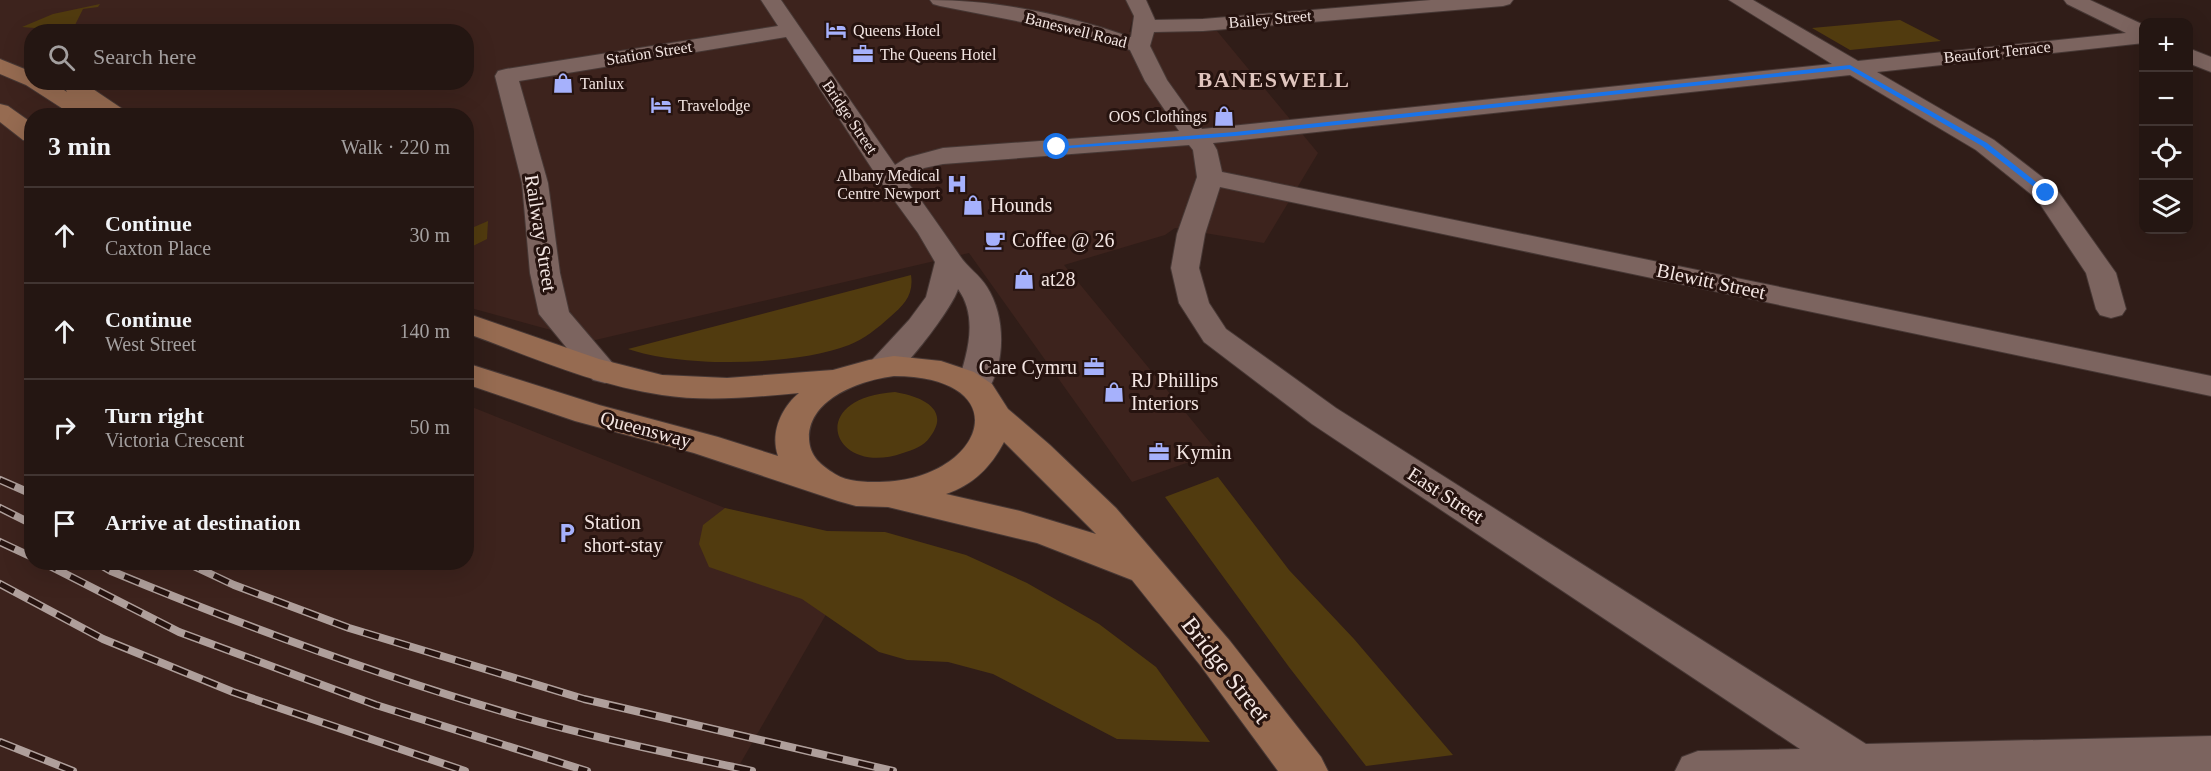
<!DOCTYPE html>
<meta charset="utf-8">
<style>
body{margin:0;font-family:"Times New Roman",serif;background:#2c1f1b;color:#f1f3f6}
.controls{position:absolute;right:18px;top:18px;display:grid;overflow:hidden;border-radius:12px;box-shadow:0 6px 24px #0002}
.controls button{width:54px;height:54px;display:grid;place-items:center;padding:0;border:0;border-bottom:2px solid #413532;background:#241612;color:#f1f3f6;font:30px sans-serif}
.stop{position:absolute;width:18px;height:18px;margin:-14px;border:4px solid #1a73e8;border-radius:50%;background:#fff}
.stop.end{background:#1a73e8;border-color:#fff;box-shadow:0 2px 6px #0008}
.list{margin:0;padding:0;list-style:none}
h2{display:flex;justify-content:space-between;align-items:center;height:78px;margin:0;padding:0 24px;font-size:26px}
h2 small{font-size:20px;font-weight:400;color:#a39f9f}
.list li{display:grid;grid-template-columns:39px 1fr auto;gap:18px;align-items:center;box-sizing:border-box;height:96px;padding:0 24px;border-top:2px solid #413532}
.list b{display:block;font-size:22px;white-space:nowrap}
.list p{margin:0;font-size:20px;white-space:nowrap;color:#a39f9f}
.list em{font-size:20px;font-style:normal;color:#a39f9f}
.icon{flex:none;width:33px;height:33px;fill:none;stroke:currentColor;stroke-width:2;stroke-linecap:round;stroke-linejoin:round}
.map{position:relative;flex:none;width:2211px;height:771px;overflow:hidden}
.search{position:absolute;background:#241612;box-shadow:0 6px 24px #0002;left:24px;top:24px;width:450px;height:66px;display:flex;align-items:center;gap:15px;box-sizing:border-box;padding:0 21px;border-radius:24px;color:#a39f9f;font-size:22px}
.panel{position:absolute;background:#241612;box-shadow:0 6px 24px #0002;left:24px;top:108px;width:450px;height:462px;border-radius:24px}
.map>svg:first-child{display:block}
.built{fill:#3d231d;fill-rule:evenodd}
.green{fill:#513b0f}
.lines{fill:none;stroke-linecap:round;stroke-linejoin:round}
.street-casing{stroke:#473835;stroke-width:2}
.secondary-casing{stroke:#473835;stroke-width:2}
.street{fill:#7c645f;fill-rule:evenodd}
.secondary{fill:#966b51;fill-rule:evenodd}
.rail-casing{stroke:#af9f9b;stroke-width:8}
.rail{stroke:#26130f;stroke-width:5;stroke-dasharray:16;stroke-linecap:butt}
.route{fill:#1a73e8}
.labels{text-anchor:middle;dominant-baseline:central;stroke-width:6;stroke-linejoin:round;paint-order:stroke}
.far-street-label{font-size:16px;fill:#f3e5e2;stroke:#26130f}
.far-poi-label{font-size:16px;fill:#f3e5e2;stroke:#26130f;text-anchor:start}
.poi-label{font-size:20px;fill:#f3e5e2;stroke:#26130f;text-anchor:start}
.street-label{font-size:20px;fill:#f3e5e2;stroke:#26130f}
.far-district-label{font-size:22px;font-weight:bold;letter-spacing:1.5px;fill:#e0c5be;stroke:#26130f}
.near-street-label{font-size:24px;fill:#f3e5e2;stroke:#26130f}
</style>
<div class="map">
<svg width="2211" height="771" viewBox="0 0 2211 771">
<rect width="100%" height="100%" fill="#301d18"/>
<path class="built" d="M0,0H1126L1135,10L1129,32L1217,31L1318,153L1264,243L1175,228L1165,235L1064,265L1218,452L1132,482L969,253L591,341L467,307L466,116H32V562H466L467,405L725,508L851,571L736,771H0ZM32,32H466V82H32Z"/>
<path class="green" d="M100,4L98,7L83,9L72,31L22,27L53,14Z
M1900,20L1941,41L1850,50L1812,28Z
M488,221L487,239L467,249V230Z
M911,275C914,295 904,305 890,317C878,328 864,339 849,345C795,366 683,368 628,349Z
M895,392C919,396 952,408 930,437C924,446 913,450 903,453C833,478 803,398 895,392Z
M1218,477L1289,570L1354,639L1453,755L1366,766L1289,667L1165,497Z
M725,508L827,531L885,532L966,555L1027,583L1099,624L1156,667L1210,742L1117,739L993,674L948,662L907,660L879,652L802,599L709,567L699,544L703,525Z"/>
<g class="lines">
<g class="street-casing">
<path id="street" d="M761,0H781L895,165L906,158L943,148L1179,131L1145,81L1130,50L1083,34L940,6L933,4L930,0C998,0 1067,15 1131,37L1134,16L1126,0H1146L1155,20L1203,19L1431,0H1513L1510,4L1503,6L1203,31L1154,32L1150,46L1167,80L1202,129L1832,64L1729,0H1753L1858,61L2126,33L2067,4L2064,0H2090L2144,25V43L1877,72L1994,140L2055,187L2116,273L2126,309L2122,315L2111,318L2100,315L2096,309L2086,273L2036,198L1976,150L1850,75L1213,143L1217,150L1222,172L2211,376V396L1220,187L1205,234L1199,268L1209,303L1226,329L1336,408L1866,744L2211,736V771H1675L1682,757L1698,751L1800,749L1312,424L1204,342L1179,303L1171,268L1177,234L1197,177L1193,150L1189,145L943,164L924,168L906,180C925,205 942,230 960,256C967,267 980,275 987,287C1006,317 1006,364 986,393L974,396L962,393L957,386C967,355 979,318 958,289C954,305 909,365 894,374C887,378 879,376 872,374L867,367L872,360L909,320L926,297L935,262L918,233L878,178L786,37L519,81L548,183L560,273L569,312L621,373L617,380L605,383L593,380L539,314L530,273L522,183L495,76L498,71L506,69L778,26Z
M2188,48L2211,57V72L2188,63Z"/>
</g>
<g class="secondary-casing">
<path id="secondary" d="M0,59L32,72V82H52L67,92L65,88L68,83H84L133,116H74L26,85L0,74Z
M0,104L8,106L32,123V142L23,140L0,122Z
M466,313L599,359L662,375L727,378L833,370L869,360L894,356L941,361L974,372L992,384L1008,409L1050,445L1116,508L1230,641L1321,757L1328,771H1278L1200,665L1132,580L1037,543L888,507L856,506L838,501L694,453L575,421L466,384V363L599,405L718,437L778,456C770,433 781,408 799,393C754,397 707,402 662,395C594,385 530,356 466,333ZM894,376C1022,377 984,481 879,482C865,482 848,482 835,474C821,465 810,457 809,439C808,398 862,380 894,376ZM1004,442L1096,534L1020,511L946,494C973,485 991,467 1004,442Z"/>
</g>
<use href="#street" class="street"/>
<use href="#secondary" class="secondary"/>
<g class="rail-casing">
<path id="rail" d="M0,480L32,494
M0,508L32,524
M0,542L32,557
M42,562L179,632L376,705L587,771
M96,562L111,571C244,626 379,676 518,716C595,738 674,754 752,771
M185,562L234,585L349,628L584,699L893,771
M0,584L103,639L233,692L465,771
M0,742L73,771"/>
</g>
<use href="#rail" class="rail"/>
</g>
<path class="route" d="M1850,65L1987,143L2050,193L2043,194L1982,146L1849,69L1235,136L1057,149L1053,147L1235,132Z"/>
<defs>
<g id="hotel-bare" transform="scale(1.62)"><path d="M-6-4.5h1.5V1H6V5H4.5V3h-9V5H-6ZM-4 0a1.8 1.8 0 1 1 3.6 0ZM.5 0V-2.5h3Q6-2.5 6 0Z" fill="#a6b1fc" stroke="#26130f" stroke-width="2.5" paint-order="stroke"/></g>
<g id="office-bare" transform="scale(1.62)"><path d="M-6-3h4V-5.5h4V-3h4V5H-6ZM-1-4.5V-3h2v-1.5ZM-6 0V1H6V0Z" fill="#a6b1fc" stroke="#26130f" stroke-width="2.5" paint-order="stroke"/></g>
<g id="shop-bare" transform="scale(1.62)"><path d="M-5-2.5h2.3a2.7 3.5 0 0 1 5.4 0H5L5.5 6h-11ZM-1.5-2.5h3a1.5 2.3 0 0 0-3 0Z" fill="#a6b1fc" stroke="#26130f" stroke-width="2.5" paint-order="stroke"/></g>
<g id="hospital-bare" transform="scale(1.62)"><path d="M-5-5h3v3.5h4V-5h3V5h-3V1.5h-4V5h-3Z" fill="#a6b1fc" stroke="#26130f" stroke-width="2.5" paint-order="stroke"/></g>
<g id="cafe-bare" transform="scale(1.62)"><path d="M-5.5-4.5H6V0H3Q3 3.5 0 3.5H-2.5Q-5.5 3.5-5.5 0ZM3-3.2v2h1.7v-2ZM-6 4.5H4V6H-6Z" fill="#a6b1fc" stroke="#26130f" stroke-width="2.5" paint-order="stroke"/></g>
<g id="parking-bare" transform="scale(1.62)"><path d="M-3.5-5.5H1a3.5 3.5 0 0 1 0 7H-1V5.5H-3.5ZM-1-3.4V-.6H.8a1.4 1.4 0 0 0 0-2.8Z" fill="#a6b1fc" stroke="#26130f" stroke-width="2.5" paint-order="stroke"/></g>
</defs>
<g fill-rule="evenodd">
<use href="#hotel-bare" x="836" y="30"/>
<use href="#office-bare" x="863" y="54"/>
<use href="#shop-bare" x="563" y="83"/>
<use href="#hotel-bare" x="661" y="105"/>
<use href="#shop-bare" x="1224" y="116"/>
<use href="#hospital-bare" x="957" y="184"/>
<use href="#shop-bare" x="973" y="205"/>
<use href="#cafe-bare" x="995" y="240"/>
<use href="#shop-bare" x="1024" y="279"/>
<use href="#office-bare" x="1094" y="367"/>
<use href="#shop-bare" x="1114" y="392"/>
<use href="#office-bare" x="1159" y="452"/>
<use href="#parking-bare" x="567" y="533"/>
</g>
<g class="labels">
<g class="far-street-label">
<text transform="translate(1270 19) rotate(-5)">Bailey Street</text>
<text transform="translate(1076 30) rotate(14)">Baneswell Road</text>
<text transform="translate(1997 52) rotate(-6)">Beaufort Terrace</text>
<text transform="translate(649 53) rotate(-9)">Station Street</text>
<text transform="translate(850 117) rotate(56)">Bridge Street</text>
</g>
<g class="far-poi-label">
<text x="853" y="30">Queens Hotel</text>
<text x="880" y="54">The Queens Hotel</text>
<text x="580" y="83">Tanlux</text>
<text x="678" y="105">Travelodge</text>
<text x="1207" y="116" text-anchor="end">OOS Clothings</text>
<text x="940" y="175" text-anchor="end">Albany Medical<tspan x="940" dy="18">Centre Newport</tspan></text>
</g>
<g class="poi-label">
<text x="990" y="205">Hounds</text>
<text x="1012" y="240">Coffee @ 26</text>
<text x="1041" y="279">at28</text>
<text x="1077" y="367" text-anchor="end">Care Cymru</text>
<text x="1131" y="380">RJ Phillips<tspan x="1131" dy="23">Interiors</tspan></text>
<text x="1176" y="452">Kymin</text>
<text x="584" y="522">Station<tspan x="584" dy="23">short-stay</tspan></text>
</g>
<g class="street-label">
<text transform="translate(541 233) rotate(81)">Railway Street</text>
<text transform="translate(1711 281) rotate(12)">Blewitt Street</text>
<text transform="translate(646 429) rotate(15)">Queensway</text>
<text transform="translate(1446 495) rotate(33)">East Street</text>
</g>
<g class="far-district-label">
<text x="1274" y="79">BANESWELL</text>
</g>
<g class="near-street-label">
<text transform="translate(1226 670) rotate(52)">Bridge Street</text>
</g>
</g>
</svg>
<div class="controls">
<button>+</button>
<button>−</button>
<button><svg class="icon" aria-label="locate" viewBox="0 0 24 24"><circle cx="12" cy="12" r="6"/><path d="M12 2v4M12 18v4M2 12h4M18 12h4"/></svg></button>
<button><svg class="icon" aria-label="layers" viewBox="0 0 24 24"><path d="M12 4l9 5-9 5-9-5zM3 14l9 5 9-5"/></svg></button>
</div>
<div class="stop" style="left:1057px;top:147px"></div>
<div class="stop end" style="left:2046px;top:193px"></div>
<div class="search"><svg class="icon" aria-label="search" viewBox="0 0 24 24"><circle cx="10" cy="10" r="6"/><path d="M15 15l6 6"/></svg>Search here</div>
<section class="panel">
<h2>3 min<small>Walk · 220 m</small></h2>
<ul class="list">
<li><svg class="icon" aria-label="ahead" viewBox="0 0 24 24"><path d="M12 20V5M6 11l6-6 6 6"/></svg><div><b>Continue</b><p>Caxton Place</p></div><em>30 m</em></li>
<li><svg class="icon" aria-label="ahead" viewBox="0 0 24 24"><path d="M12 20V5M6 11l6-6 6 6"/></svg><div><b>Continue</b><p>West Street</p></div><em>140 m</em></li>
<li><svg class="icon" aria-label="right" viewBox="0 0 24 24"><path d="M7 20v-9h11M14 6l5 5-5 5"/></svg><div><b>Turn right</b><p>Victoria Crescent</p></div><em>50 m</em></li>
<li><svg class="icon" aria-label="arrive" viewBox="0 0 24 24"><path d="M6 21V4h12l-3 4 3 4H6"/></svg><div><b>Arrive at destination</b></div></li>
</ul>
</section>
</div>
